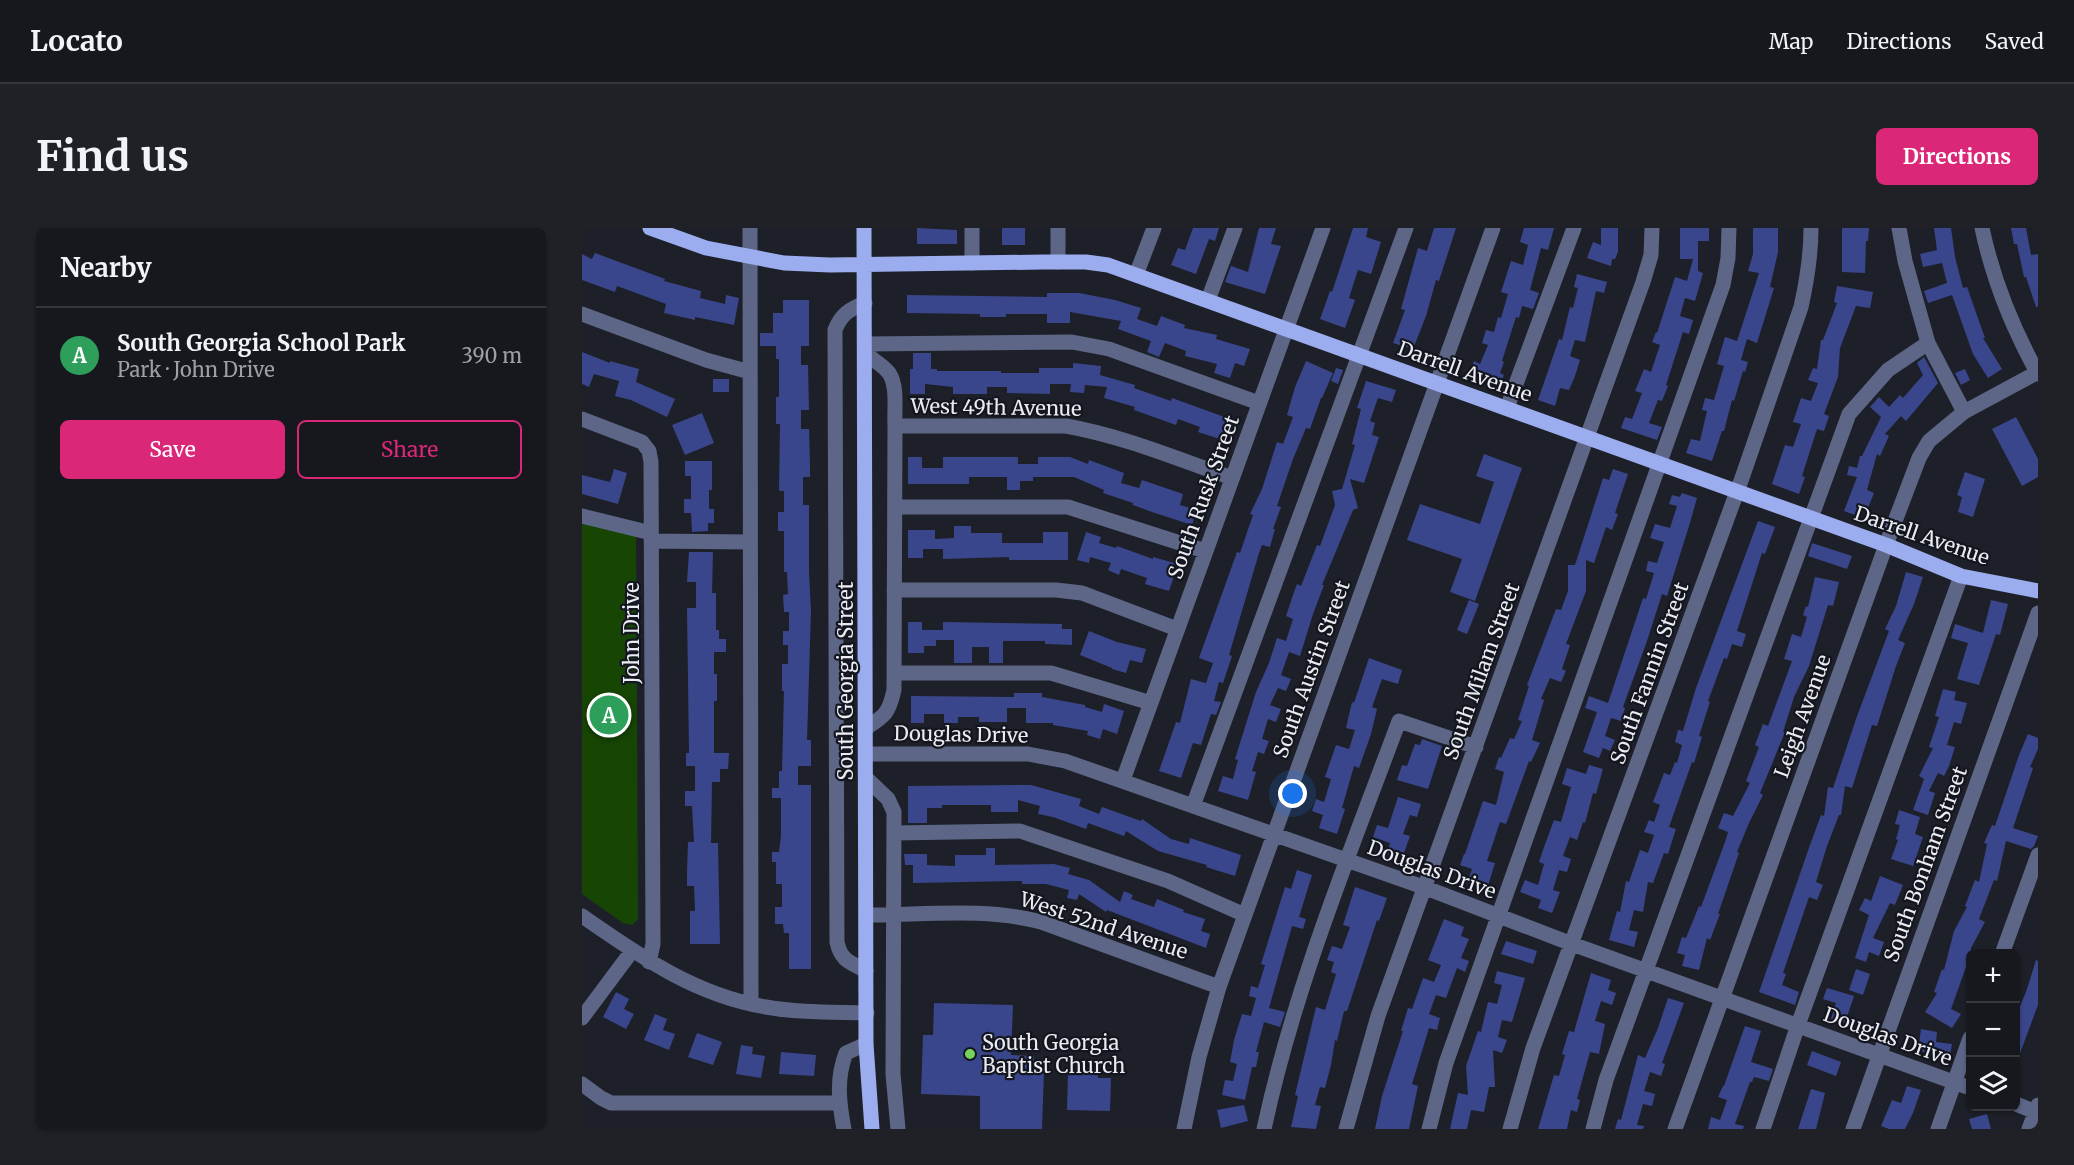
<!DOCTYPE html>
<meta charset="utf-8">
<style>
body{margin:0;font-family:Merriweather,serif;background:#1f2127;color:#f1f3f6}
.controls{position:absolute;right:18px;bottom:18px;display:grid;overflow:hidden;border-radius:9px;box-shadow:0 2px 4px #0004}
.controls button{width:54px;height:54px;display:grid;place-items:center;padding:0;border:0;border-bottom:2px solid #35373c;background:#16181e;color:#f1f3f6;font:30px sans-serif}
.you{position:absolute;left:711px;top:566px;width:21px;height:21px;margin:-15px;border:4px solid #fff;border-radius:50%;background:#1a73e8;box-shadow:0 0 0 9px #1a73e833}
.badge{display:grid;place-items:center;width:39px;height:39px;border-radius:50%;background:#db2777;color:#fff;font-size:20px;font-weight:700}
.pin{position:absolute;translate:-50% -50%;border:3px solid #fff;box-shadow:0 2px 6px #0006}
.list{margin:0;padding:0;list-style:none}
h2{display:flex;justify-content:space-between;align-items:center;height:78px;margin:0;padding:0 24px;font-size:26px}
h2 small{font-size:20px;font-weight:400;color:#9ea0a4}
.list li{display:grid;grid-template-columns:39px 1fr auto;gap:18px;align-items:center;box-sizing:border-box;height:96px;padding:0 24px;border-top:2px solid #35373c}
.list b{display:block;font-size:22px;white-space:nowrap}
.list p{margin:0;font-size:20px;white-space:nowrap;color:#9ea0a4}
.list em{font-size:20px;font-style:normal;color:#9ea0a4}
.actions{display:flex;gap:12px;padding:18px 24px}
.actions a{flex:1;padding:14px 0;border:2px solid #db2777;border-radius:9px;text-align:center;font-size:21px;color:#db2777}
.actions .main{background:#db2777;color:#fff}
.icon{flex:none;width:33px;height:33px;fill:none;stroke:currentColor;stroke-width:2;stroke-linecap:round;stroke-linejoin:round}
.map{position:relative;flex:none;width:1456px;height:901px;overflow:hidden;border-radius:9px}
header{display:flex;align-items:center;gap:36px;box-sizing:border-box;height:84px;padding:0 30px;background:#16181e;border-bottom:2px solid #35373c}
header strong{font-size:28px}
nav{display:flex;gap:33px;margin-inline-start:auto;font-size:21px}
.intro{display:flex;align-items:center;justify-content:space-between;box-sizing:border-box;height:144px;padding:0 36px}
h1{margin:0;font-size:42px}
.button{padding:15px 27px;border-radius:9px;background:#db2777;color:#fff;font-size:21px;font-weight:700}
main{display:flex;gap:36px;padding:0 36px}
aside{flex:1;background:#16181e;border-radius:9px;box-shadow:0 2px 4px #0004}
.map>svg:first-child{display:block}
.green{fill:#174604}
.building{fill:#3a468c}
.lines{fill:none;stroke-linecap:round;stroke-linejoin:round}
.minor{stroke:#5d6686;stroke-width:15}
.major{stroke:#9bacef;stroke-width:15}
.poi-dot{fill:#76d25a;stroke:#14161f;stroke-width:2}
.labels{text-anchor:middle;dominant-baseline:central;stroke-width:4.5;stroke-linejoin:round;paint-order:stroke}
.street-label{font-size:20px;fill:#ebecf3;stroke:#14161f}
.poi-label{font-size:20px;fill:#ebecf3;stroke:#14161f;text-anchor:start}
</style>
<header>
<strong>Locato</strong>
<nav><a>Map</a><a>Directions</a><a>Saved</a></nav>
</header>
<div class="intro"><h1>Find us</h1><a class="button">Directions</a></div>
<main>
<aside>
<h2>Nearby<small></small></h2>
<ul class="list">
<li><span class="badge" style="background:#2e9e5b">A</span><div><b>South Georgia School Park</b><p>Park · John Drive</p></div><em>390 m</em></li>
</ul>
<div class="actions"><a class="main">Save</a><a>Share</a></div>
</aside>
<div class="map">
<svg width="1456" height="901" viewBox="0 0 1456 901">
<rect width="100%" height="100%" fill="#1d2028"/>
<path class="green" d="M0,291L54,308L56,691L50,697L41,695L0,666Z"/>
<path class="building" d="M335,0L375,2V16H335Z
M420,0H443V17H420Z
M611,0H637L633,13L627,11L614,46L589,37L596,20L603,22Z
M677,0H694L689,16L699,18L683,66L643,54L649,38L666,44Z
M771,0H786L784,9L799,14L789,46L776,42L767,70L773,72L763,100L738,91L748,63L750,64Z
M852,0H874L857,53L854,52L844,88L831,121L811,115L823,82L819,81L836,20L845,23Z
M942,0H972L966,22L959,20L948,62L957,65L951,81L940,78L937,90L934,89L920,133L922,134L918,145L922,147L918,157L887,145L892,133L898,136L906,117L900,115L904,102L912,104L916,89L919,90L926,66L919,64L929,33L941,37L946,17L938,14Z
M1019,0H1036V24L1033,31H1030L1029,38L1005,30L1011,14L1019,17Z
M1098,0H1127V13H1116V43L1121,45L1113,73L1103,70L1098,88L1111,92L1107,106L1101,104L1084,157L1086,158L1080,173L1076,172L1067,195L1080,199L1075,212L1039,200L1043,189L1050,191L1060,165L1053,163L1062,141L1069,144L1078,117L1070,114L1074,104L1075,105L1093,49L1105,53L1111,31H1098Z
M1171,0H1196V24L1188,59L1192,60L1175,115L1165,111L1159,132L1166,134L1163,144L1161,143L1152,173L1150,172L1142,203H1140L1130,233L1104,225L1109,211L1118,213L1125,183L1120,182L1123,170L1132,172L1142,138L1135,136L1143,109L1155,113L1177,45L1166,43L1171,26Z
M1260,0H1287L1286,13H1284L1283,45L1260,44Z
M1352,0H1369L1373,29L1381,60L1385,59L1403,110H1401L1420,141L1406,150L1391,126L1370,67L1346,75L1342,63L1365,55L1360,35L1341,39L1338,26L1355,22Z
M1429,0H1444L1449,27L1456,26V79H1454L1444,49H1442L1435,16H1432Z
M13,25L83,51L82,53L119,63L118,70L143,76L144,67L157,70L152,97L113,89V92L82,85L84,76L35,58L33,64L0,52V26L10,31Z
M995,46L1025,54L1022,65L1014,63L1003,114L993,112L988,128L998,132L993,148L987,162L978,160L973,178L956,172L977,111L980,112L988,79L991,80L996,60L992,59Z
M1255,58L1291,64L1288,80L1274,78L1258,120L1256,149L1242,186L1247,188L1242,203L1235,201L1220,248L1223,249L1217,266L1190,256L1203,217L1211,219L1219,196L1211,194L1219,170L1229,173L1236,155L1226,152L1231,140L1235,141L1239,112H1241L1255,75L1252,74Z
M465,65H497L533,72L559,80L555,91L575,98L579,88L603,97L602,100L635,107L634,111L668,121L662,138L653,135L648,150L632,145L635,136L603,128L604,123L583,115L577,129L565,124L569,113L536,101L539,93L488,84V95H465V86H424V89H398V86L325,85V67L465,69Z
M201,72H227V118H219V137H226L227,182H219V201H227L228,237V249H221V277H227V344L229,383L225,512H229V538H216V557H229V741H207V705H202L201,696H193V679H200V656H194V634H190V624H197L199,607V570H190V560H197V543H200L202,463H200V436H206V417H201V403H207V384H202L201,367L206,366L205,344H202V303H196V284H202V263H197L198,196H194V169H197V131H194V118H178V105H191V85H201Z
M0,124L28,135V133L57,141L54,154L93,171L85,189L49,172L33,168L37,153L12,146L7,159L0,156Z
M331,125H349V141H355V143H419V145H457V140H491V135L519,138L518,147L553,157L552,160L589,173L590,170L648,191L641,212L616,204L618,199L596,191L594,197L552,182L553,179L522,170L525,159L503,157L502,165L488,164L489,156H468V166L425,165V159H405V166H371V159L343,156V166H328V141H331Z
M1342,129L1356,155L1324,193L1319,188L1303,206L1307,208L1298,228L1295,226L1285,262L1292,265L1286,280L1279,278L1276,288L1262,283L1275,249L1265,247L1267,238L1275,240L1278,228H1280L1299,189L1288,179L1297,169L1307,179L1318,167L1321,170L1341,147L1335,135Z
M724,133L751,145L740,170H739L728,201L724,200L711,231L695,278L699,279L691,301H693L688,319L680,317L677,325L647,427L650,428L641,455L637,454L632,473L639,474L634,487L629,486L619,517L611,515L599,550L577,543L594,494L598,495L609,451L624,455L631,435L617,430L655,324L658,325L671,287L668,286L680,261L695,214L701,216L711,189L705,187L713,159Z
M754,140L761,142L756,156L749,153Z
M1383,141L1388,152L1379,157L1373,145Z
M131,151H147V164H131Z
M784,153L814,162L810,174L796,170L788,193L793,195L790,207L797,209L782,255L768,251L776,280L771,282L740,357H742L731,386L718,428L707,424L699,447L709,451L704,463L696,460L688,477L699,481L694,494L686,491L680,511L687,513L682,526L676,524L670,543L674,544L666,572L636,563L641,548L651,551L656,532L653,531L674,464L687,435L695,410L704,413L711,391L704,388L710,370L715,356L719,358L735,317L738,318L753,277L750,263L760,261L773,217L770,216L779,181L775,180Z
M120,185L132,215L103,227L90,197Z
M1434,189L1456,231V249L1440,258L1410,201Z
M902,226L940,240L893,373L868,364L880,331L825,312L838,276L898,296L912,254L894,248Z
M326,229H340V240H361V229H436V236H456V229H488L506,236L507,232L542,245L539,255L557,260L560,252L601,266L598,277L615,282L610,297L570,284L551,277V275L521,265L522,262L492,249H451V253H438V262H425V249H387V256H326Z
M103,233H130V262H127V281H132V295H126V303L110,304L109,285H102V271H109V248H103Z
M32,241L45,245L36,276L0,266V247L28,254Z
M1031,241L1046,246L1033,285L1036,286L1030,302L1024,299L1012,335L1004,332V363L984,416L988,417L980,441L984,443L979,454L968,450L959,471L962,472L950,512L958,515L949,534L947,533L924,596L918,594L905,633L913,635L905,661L885,655L890,641L878,637L882,626H883L901,573L914,577L922,544L913,541L917,529L919,530L928,510L932,511L940,493L936,492L947,458L945,457L974,381L979,382L986,363V337H993L1021,250L1027,252Z
M1383,244L1403,251L1391,289L1376,284L1380,269L1375,267Z
M1100,265L1115,270L1107,298L1085,368L1080,366L1066,410L1041,479L1043,480L1039,493L1029,490L1023,508L1033,512L1028,523L1021,520L1017,530L1001,524L1015,484L1003,480L1007,468L1026,475L1061,370L1064,371L1072,345L1064,343L1066,333L1075,335L1082,314L1068,310L1073,296L1088,300L1095,278L1087,276L1090,267L1098,269Z
M1176,293L1193,299L1183,326L1180,325L1155,403L1164,406L1160,419L1150,416L1145,431L1142,430L1126,473L1128,474L1117,508L1120,509L1112,535L1110,534L1087,599L1094,601L1086,626L1082,625L1071,655L1066,654L1061,684L1052,682L1047,702L1056,704L1052,719L1027,712L1035,683L1038,684L1044,653L1047,654L1058,622L1066,625L1072,607L1062,604L1067,592L1072,594L1078,577L1071,574L1082,545L1088,547L1093,534L1095,535L1100,517L1093,514L1096,502L1101,503L1114,460Z
M372,298H389V305H420V315H461V304H486V332H427V329L361,331V321H341V330H326V302H353V311L372,310Z
M504,304L519,309L517,315L534,320L535,318L571,331V329L596,336L587,363L563,356L565,350L539,341L537,347L526,342L529,335L508,329L507,335L495,332Z
M1230,315L1270,328L1265,341L1226,328Z
M107,324H131L130,365H134V402H137V411H144V424H132V446H135V473H132V525H147L146,541H138V554H130L129,615H136L138,716H108V683H113L112,658H105V645L106,614H112L110,578H103V563H113V538H104V525H107L105,380H114V354H105Z
M1324,344L1341,349L1332,376L1316,412L1323,415L1314,438L1295,498L1290,497L1270,560L1263,558L1259,587H1257L1245,618L1234,654L1241,657L1235,672L1227,669L1201,745L1204,746L1200,757L1217,764L1213,777L1177,764L1228,617L1239,587L1242,588L1246,559L1251,560L1274,491L1307,403L1303,401L1314,378Z
M1233,349L1257,354L1251,378L1246,377L1227,438L1212,469L1201,504H1203L1178,565L1181,567L1167,595L1155,624L1157,625L1136,686H1138L1128,712L1125,710L1117,742L1100,738L1103,727L1095,725L1100,709L1104,710L1117,678L1119,679L1143,614L1146,604L1136,600L1142,585L1151,588L1168,555L1164,553L1177,519L1173,517L1181,496L1186,498L1210,433L1202,431L1210,406L1219,409L1225,389L1221,387L1224,378L1226,379Z
M887,372L897,376L885,406L875,402Z
M1409,372L1426,376L1418,407L1414,406L1397,457L1375,451L1386,415L1369,410L1373,396L1401,405Z
M326,394H340V402H361V394L480,396V401H490V417L463,416V413H421V435H407V419H390V435H372V412H354V418H342V425H326Z
M507,403L535,414L564,421L560,435L548,432L544,445L530,441V440L498,427Z
M787,430L820,442L816,456L800,451L790,479L795,481L789,506L777,540L772,538L760,580L763,581L755,606L737,600L741,587L730,583L734,571L742,574L749,551L743,549L754,517L767,521L773,502L764,500L770,474L772,475Z
M1361,461L1374,464L1372,472L1385,475L1379,496L1372,494L1365,517L1373,519L1367,538L1362,548L1356,545L1347,563L1353,565L1346,587L1331,582L1342,551L1337,548L1351,520L1347,519L1357,489L1353,488Z
M432,465H460V469L503,477V479L520,484L522,476L542,483L535,506L521,501L518,511L505,507L506,503L471,497V495H444V480H425V494H397V489H376V495H362V486H342V495H329V468L432,469Z
M1446,506L1456,510V521L1448,539L1451,540L1431,600L1456,608L1452,618L1449,621L1424,613L1415,653L1412,652L1397,691L1403,694L1389,720V741L1384,739L1369,781L1379,786L1370,800L1343,784L1355,765L1352,764L1360,741L1362,742L1372,703L1385,679L1383,678L1393,652L1397,654L1405,616L1402,615L1410,597L1413,598L1437,527Z
M840,511L860,518L846,561L815,552L820,537L825,538L833,516L838,517Z
M1007,537L1021,541L1014,566L1011,565L1003,595L1001,594L995,612L988,609L981,628L989,631L985,644L977,642L971,662L978,664L970,685L956,680L959,672L938,664L943,652L956,657L962,636L957,634L961,622L972,592L979,594L989,559L980,556L985,540L1004,546Z
M449,557L499,571L497,578L517,586L520,579L559,593L560,591L589,611L607,616L608,610L659,627L653,648L624,639L625,637L576,623L544,603L542,608L506,595L504,601L471,589L456,586L458,578L436,572V584H409V577H360V580H345V595H326V558Z
M816,569L839,576L835,589L828,587L821,606L828,608L820,631L805,626L808,615L791,609L795,597L806,600Z
M1317,582L1338,589L1333,606L1341,609L1331,638L1309,631L1316,612L1314,611L1318,597L1313,596Z
M404,620H413V637L472,636L488,640L486,646L507,652L538,674L542,663L551,667L549,671L572,679L575,671L602,682L601,684L623,691L619,703L628,706L624,720L525,682L524,684L497,666L495,672L485,670L487,662L464,656H440V653L331,655V637H323L322,626H345V637L373,638V627H404Z
M715,642L730,647L717,689L724,691L721,701L710,698L687,780L703,784L698,799L682,794L674,824H677L674,839H670L663,872L640,867L643,852L651,853L655,836L648,834L652,812L660,786L669,788L674,770L667,768L669,758L676,760L683,737L679,736L698,675L703,659L709,661Z
M1298,648L1321,657L1313,677L1308,675L1291,710L1302,714L1297,728L1287,724L1284,734L1273,730L1287,687L1277,682L1283,670L1289,673Z
M773,659L805,670L797,693L795,692L765,783H762L755,813L753,812L749,837L743,860L738,859L733,877L739,878L734,901L709,899L716,868L713,867L734,779L743,782L754,746L749,744L752,734L745,732L750,718L760,721L768,699L761,697Z
M862,691L882,699L879,708L887,711L879,730L887,733L883,744L875,740L864,770L854,767L847,786L858,790L855,802L847,800L830,856L836,858L827,901H793L800,868L821,803H819L826,780L830,781L841,750L852,754L859,737L846,732Z
M924,713L955,723L951,736L919,726Z
M1454,732L1456,733V777L1434,836V788L1444,764Z
M1274,741L1288,746L1281,767L1267,762Z
M915,743L943,750L930,794L920,792L916,809L925,812L920,825L911,822L913,859H907L902,884L889,882L885,901H868L876,865L886,867L884,838L896,803L899,804L906,774L915,776L920,757L912,755Z
M1009,745L1029,752L1026,762L1034,765L1030,777L1019,773L1013,793L1023,796L1017,826L1008,824L995,871L998,872L995,884L989,882L985,901H956L972,847L977,848L983,827L980,826L987,803L992,804Z
M1245,760L1272,768L1263,795L1249,791L1254,775L1241,771Z
M34,764L47,771L42,781L52,786L44,801L21,789Z
M1086,770L1102,775L1080,835L1083,836L1079,848L1068,844L1062,863L1073,866L1070,878L1061,876L1055,897L1062,898L1061,901H1033L1036,891L1039,892L1056,827L1063,830L1076,800Z
M352,775L431,777L429,827L452,828V842H462L460,901H398V868L339,866L341,807H351Z
M73,786L85,791L81,802L93,806L87,822L62,812Z
M1163,798L1179,803L1169,834L1191,841L1187,853L1172,849L1170,854H1168L1153,896L1162,898L1161,901H1126L1129,889L1138,892L1145,872L1136,869L1141,858H1142Z
M1339,801L1355,804L1354,814L1370,816L1368,828L1336,823Z
M115,805L140,814L131,837L106,829Z
M159,817L171,819L170,826L183,828L179,850L154,846Z
M1230,823L1259,834L1254,848L1225,837Z
M199,824L234,827L232,848L197,846Z
M486,843L516,844V850H529L528,883L485,882Z
M1325,858L1339,862L1331,885L1323,901H1307L1299,898L1310,872L1319,875Z
M1229,861L1243,865L1234,901H1216Z
M662,877L666,893L639,900L635,882Z
M1405,886L1409,901H1390L1387,891Z"/>
<g class="lines">
<path class="minor" d="M168,0L169,776
M390,0V35
M1317,0L1323,33L1346,115L1382,184
M1400,0C1411,52 1430,99 1456,146
M476,34V0
M554,47L572,0
M626,72L653,0
M283,75C268,81 259,86 253,102L255,714C259,733 268,734 284,743
M0,86L124,132L168,144
M283,116L490,114L527,121L677,175
M284,126C291,132 301,137 307,145C316,158 312,182 313,198L312,462C307,485 303,488 284,500
M925,180L992,0
M0,191L60,214L67,223L69,234L71,716L67,734
M313,198H484C541,208 595,231 650,250
M313,279H486L623,323
M0,288L69,305
M69,313L168,314
M312,362H474L500,365L595,401
M312,445H469L569,475
M284,526H446L483,533L844,660L990,716L1388,860
M284,550L306,571L312,584L311,846L316,901
M541,552L741,0
M611,578L824,0
M312,605L438,603L586,653L663,687
M284,687C342,687 403,679 459,694L637,759
M0,688C58,728 112,767 184,779C217,785 251,784 285,785
M1420,726L1456,627
M0,790L50,723
M0,856L19,870L29,875H258
M1434,876L1456,885
M262,901C257,875 254,850 264,825L284,816
M602,901L617,829L637,759L911,0
M682,901C712,761 767,627 817,493L894,519
M764,901L796,788L1061,54L1069,27L1070,0
M847,901L864,835L1141,57L1146,30L1147,0
M928,901L951,820L1160,250L1219,79C1225,52 1229,27 1229,0
M1011,901L1024,852L1267,186L1306,142L1346,115
M1093,901L1304,317L1337,230L1347,213L1382,184L1456,144
M1181,901L1216,797L1379,348
M1271,901L1456,385
M1356,901L1388,810
M1447,901L1456,877"/>
<path class="major" d="M68,0L124,20L202,35L248,37L461,34H504L526,37L1304,317L1379,348L1456,363
M282,0L284,816L290,901"/>
</g>
<circle class="poi-dot" cx="388" cy="826" r="6"/>
<g class="labels">
<g class="street-label">
<text transform="translate(883 143) rotate(20)">Darrell Avenue</text>
<text transform="translate(414 179) rotate(1)">West 49th Avenue</text>
<text transform="translate(621 269) rotate(-70)">South Rusk Street</text>
<text transform="translate(1340 307) rotate(19)">Darrell Avenue</text>
<text transform="translate(49 405) rotate(-90)">John Drive</text>
<text transform="translate(729 441) rotate(-70)">South Austin Street</text>
<text transform="translate(899 443) rotate(-70)">South Milam Street</text>
<text transform="translate(1067 445) rotate(-70)">South Fannin Street</text>
<text transform="translate(263 453) rotate(-90)">South Georgia Street</text>
<text transform="translate(1220 488) rotate(-70)">Leigh Avenue</text>
<text transform="translate(379 506) rotate(1)">Douglas Drive</text>
<text transform="translate(1343 636) rotate(-70)">South Bonham Street</text>
<text transform="translate(850 641) rotate(20)">Douglas Drive</text>
<text transform="translate(522 697) rotate(18)">West 52nd Avenue</text>
<text transform="translate(1306 808) rotate(20)">Douglas Drive</text>
</g>
<g class="poi-label">
<text x="400" y="814">South Georgia<tspan x="400" dy="23">Baptist Church</tspan></text>
</g>
</g>
</svg>
<div class="controls">
<button>+</button>
<button>−</button>
<button><svg class="icon" aria-label="layers" viewBox="0 0 24 24"><path d="M12 4l9 5-9 5-9-5zM3 14l9 5 9-5"/></svg></button>
</div>
<div class="you"></div>
<div class="pin badge" style="left:27px;top:487px;background:#2e9e5b">A</div>
</div>
</main>
